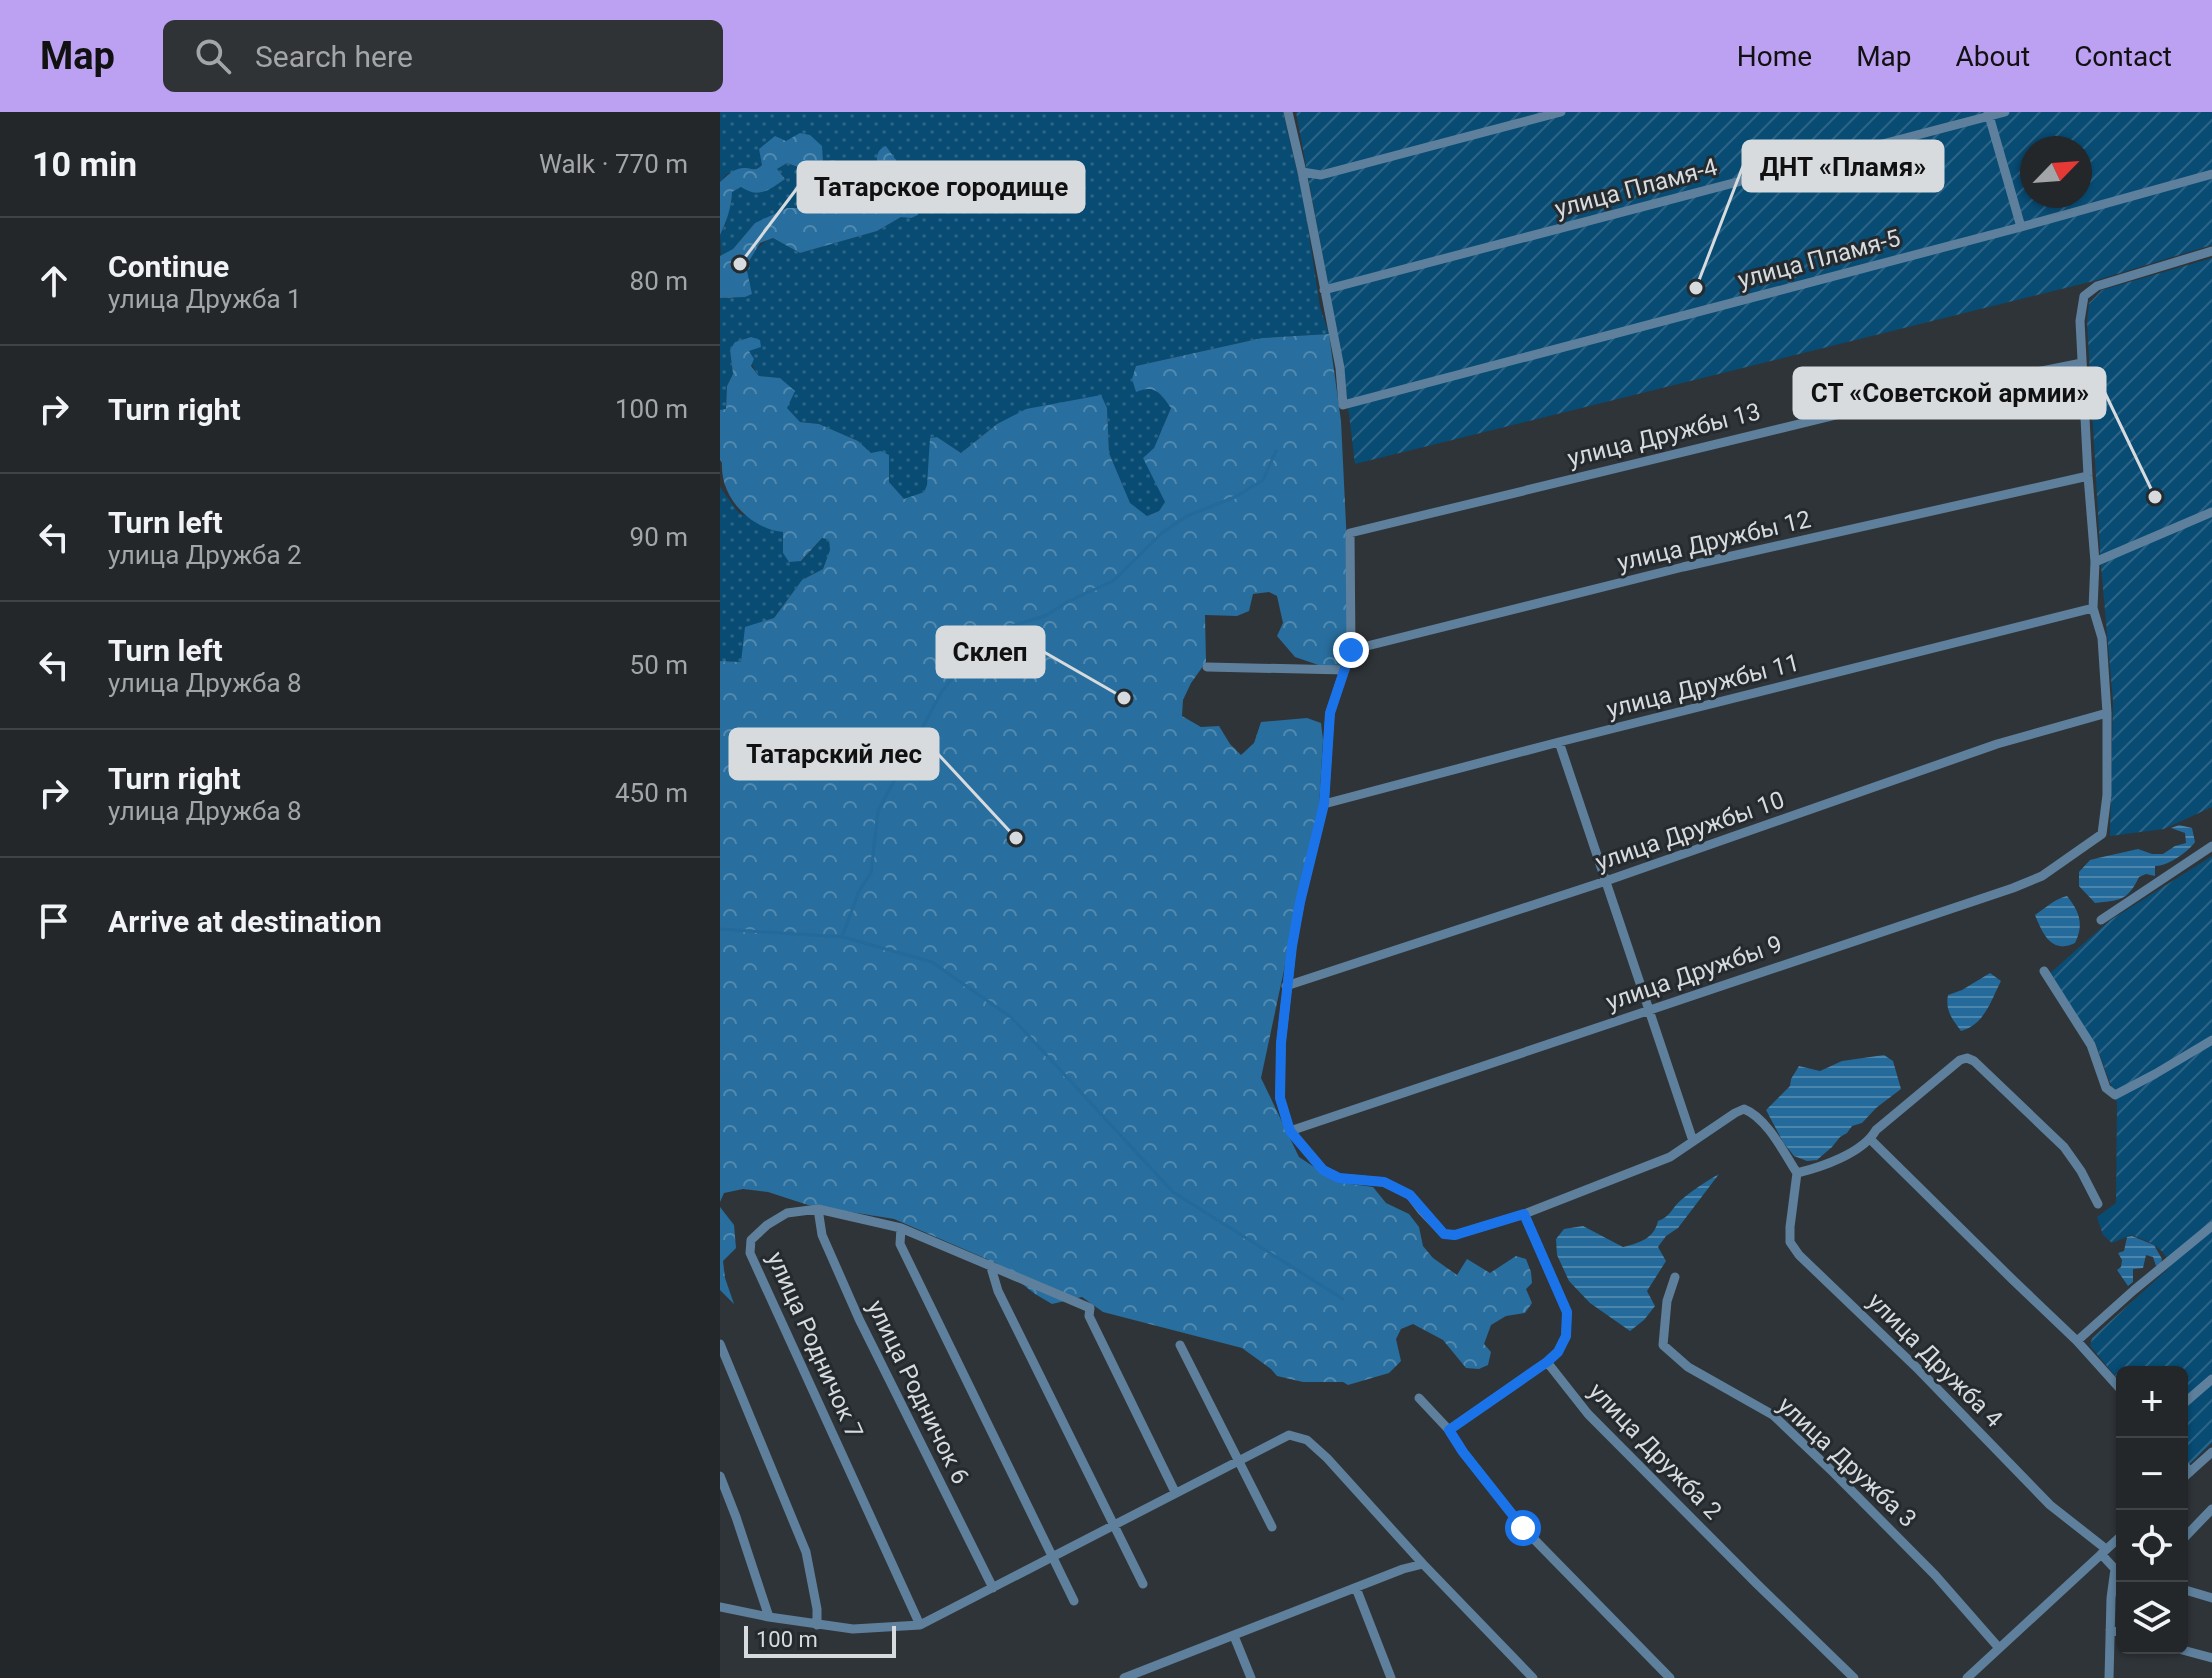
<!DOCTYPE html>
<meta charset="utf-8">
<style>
body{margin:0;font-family:Roboto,sans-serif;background:#2f3336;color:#f1f3f6}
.controls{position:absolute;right:24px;bottom:24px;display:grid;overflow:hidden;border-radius:12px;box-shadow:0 2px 6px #0004}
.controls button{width:72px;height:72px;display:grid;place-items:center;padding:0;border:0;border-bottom:2px solid #404447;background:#23272a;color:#f1f3f6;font:40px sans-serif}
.compass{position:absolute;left:1300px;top:24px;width:72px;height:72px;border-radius:50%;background:#23272a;box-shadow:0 2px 6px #0004;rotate:65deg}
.scale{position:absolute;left:24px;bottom:20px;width:152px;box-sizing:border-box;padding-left:8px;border:4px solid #d7dbde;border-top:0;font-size:22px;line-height:28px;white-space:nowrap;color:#d7dbde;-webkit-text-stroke:6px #252a2e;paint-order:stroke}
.stop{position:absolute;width:24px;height:24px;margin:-18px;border:6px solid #1a73e8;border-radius:50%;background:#fff}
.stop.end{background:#1a73e8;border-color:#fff;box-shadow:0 2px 8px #0008}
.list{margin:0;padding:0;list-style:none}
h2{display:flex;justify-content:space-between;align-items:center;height:104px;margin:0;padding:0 32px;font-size:34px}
h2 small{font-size:26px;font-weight:400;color:#a3a5a8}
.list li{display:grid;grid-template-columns:52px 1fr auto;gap:24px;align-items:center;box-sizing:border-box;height:128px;padding:0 32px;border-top:2px solid #404447}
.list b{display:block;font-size:30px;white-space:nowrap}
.list p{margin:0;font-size:26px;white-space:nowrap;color:#a3a5a8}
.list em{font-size:26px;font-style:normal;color:#a3a5a8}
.icon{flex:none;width:44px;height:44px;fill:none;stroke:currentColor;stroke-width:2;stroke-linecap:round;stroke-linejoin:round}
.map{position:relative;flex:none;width:1492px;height:1566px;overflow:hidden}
header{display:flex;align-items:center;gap:48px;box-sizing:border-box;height:112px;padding:0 40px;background:#bca0f2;color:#111}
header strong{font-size:38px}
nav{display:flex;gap:44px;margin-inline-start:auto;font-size:28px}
.search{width:560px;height:72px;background:#2f3336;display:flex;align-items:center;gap:20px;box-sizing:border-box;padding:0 28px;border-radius:12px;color:#a3a5a8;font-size:30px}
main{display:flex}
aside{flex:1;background:#23272a}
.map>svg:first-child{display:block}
.grass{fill:url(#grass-dots)}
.forest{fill:url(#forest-crowns)}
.garden{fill:url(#garden-furrows);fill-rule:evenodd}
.water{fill:url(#water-rules)}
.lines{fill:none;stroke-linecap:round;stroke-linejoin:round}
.stream{stroke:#246a9a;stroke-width:3}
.minor{stroke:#5e809c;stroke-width:9}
.route{stroke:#1a73e8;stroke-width:10}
.labels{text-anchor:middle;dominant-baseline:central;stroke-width:6;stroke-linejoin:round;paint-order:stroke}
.street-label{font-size:24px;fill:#d7dbde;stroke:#252a2e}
.leader{fill:none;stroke:#d7dbde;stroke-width:3}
.callout-dot{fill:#d7dbde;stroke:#252a2e;stroke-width:3}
.callout{fill:#d7dbde;stroke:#d7dbde;stroke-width:3}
.callout-label{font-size:26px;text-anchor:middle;font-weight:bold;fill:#111}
</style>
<header>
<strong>Map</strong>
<div class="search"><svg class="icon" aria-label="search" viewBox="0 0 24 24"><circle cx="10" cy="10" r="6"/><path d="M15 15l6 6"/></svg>Search here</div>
<nav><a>Home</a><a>Map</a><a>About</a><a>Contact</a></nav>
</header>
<main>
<aside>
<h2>10 min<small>Walk · 770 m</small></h2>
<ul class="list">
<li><svg class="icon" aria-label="ahead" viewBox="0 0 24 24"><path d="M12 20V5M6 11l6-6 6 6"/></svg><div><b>Continue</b><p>улица Дружба 1</p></div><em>80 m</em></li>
<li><svg class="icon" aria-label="right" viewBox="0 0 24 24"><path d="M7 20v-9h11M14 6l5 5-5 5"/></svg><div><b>Turn right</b></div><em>100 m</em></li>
<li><svg class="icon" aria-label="left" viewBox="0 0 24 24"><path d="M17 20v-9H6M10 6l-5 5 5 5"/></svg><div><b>Turn left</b><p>улица Дружба 2</p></div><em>90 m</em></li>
<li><svg class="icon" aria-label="left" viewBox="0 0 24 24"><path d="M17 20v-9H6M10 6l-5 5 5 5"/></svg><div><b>Turn left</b><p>улица Дружба 8</p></div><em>50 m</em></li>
<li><svg class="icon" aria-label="right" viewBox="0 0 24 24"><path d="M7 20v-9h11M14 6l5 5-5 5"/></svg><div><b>Turn right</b><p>улица Дружба 8</p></div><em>450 m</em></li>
<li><svg class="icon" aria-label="arrive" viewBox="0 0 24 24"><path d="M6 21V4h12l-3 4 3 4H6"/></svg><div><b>Arrive at destination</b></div></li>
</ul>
</aside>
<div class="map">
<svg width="1492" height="1566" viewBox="0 0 1492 1566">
<defs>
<pattern id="grass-dots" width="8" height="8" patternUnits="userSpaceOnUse" patternTransform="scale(2)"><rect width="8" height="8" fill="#084b73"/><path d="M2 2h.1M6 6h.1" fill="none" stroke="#2b6486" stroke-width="1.8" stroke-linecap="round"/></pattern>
<pattern id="forest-crowns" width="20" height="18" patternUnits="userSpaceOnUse" patternTransform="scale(2)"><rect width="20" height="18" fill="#286e9e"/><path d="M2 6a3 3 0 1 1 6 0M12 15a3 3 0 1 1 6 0" fill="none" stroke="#5189af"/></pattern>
<pattern id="garden-furrows" width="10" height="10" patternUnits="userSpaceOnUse" patternTransform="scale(2)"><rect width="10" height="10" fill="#084b73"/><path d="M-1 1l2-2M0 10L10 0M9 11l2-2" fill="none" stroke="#2b6486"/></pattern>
<pattern id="water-rules" width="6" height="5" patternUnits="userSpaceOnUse" patternTransform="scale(2)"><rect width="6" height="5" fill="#246a9a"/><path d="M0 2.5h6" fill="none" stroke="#4d86ac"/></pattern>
</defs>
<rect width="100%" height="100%" fill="#2f3438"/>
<path class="grass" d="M0,0H563L584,89L600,195L609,222L542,226L416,254L426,276L440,280L451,296L434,336L424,346L445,390L439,399L427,404L410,392L389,341L387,296L277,312L241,341L217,325L211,326L207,373L204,380L184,388L169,370L151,341L138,329L99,312L80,310L66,296L74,279L60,266L39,264C29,251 28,241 31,225L16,230L10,238L13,262L7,274L6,298H0V186L25,185C26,159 26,137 53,126L80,141L157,119L181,105L182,91L35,111L13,137L1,145L0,123L6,111V104L12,89L11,80L21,75L65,66L56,57L67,51C91,59 112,71 132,86L159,76L173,78L194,65L180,55L166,34L158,59L148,69L136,60H123L103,50L101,34L42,53L34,58L7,62L0,70Z
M0,375L19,401L64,420L63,441L82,449L102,426L109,428L110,438L103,457L82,468L21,550L0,549Z"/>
<path class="forest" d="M80,21L90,23L102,34L103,50L114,48L123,60H136L148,68L158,59C157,48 154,39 166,34L180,54L194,65L196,70L194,81L186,84C162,73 155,78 132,86C112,71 91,59 67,51L57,57L65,67C49,78 39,87 21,75L12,80C12,94 6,111 0,123V70C6,65 14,56 23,56C33,55 34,61 42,53L39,37L55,24L66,29Z
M182,91L198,93V103L191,106L181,105L157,119L80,141L53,126L40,131L26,154L32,182L25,185L0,186V144L13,137L35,111L67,96H141Z
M609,222L621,309L629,475L627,529L620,554L610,557L575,545L557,524L563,511L557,484L549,480L533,482L529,499L517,504L485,503L486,550L471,571L463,588L462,604L481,615L499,614L510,632L521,643L534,631L541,610L587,606L601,611L603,628L599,694L541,966L579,1045L617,1070L653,1075L666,1091L689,1102L699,1115L703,1134L713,1146L737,1163L747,1147L770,1161L796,1144L806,1147L811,1160L812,1171L806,1177L812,1191L805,1201L786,1204L771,1213L764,1232L771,1240L768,1253L759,1257L746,1256L723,1228L693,1212L681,1217L676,1227L681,1249L669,1261L628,1273L623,1270H583L557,1264L551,1257L522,1236L383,1200L362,1185L332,1192L315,1182L276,1151L174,1107L88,1093L48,1080L23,1077L4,1081L0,1090V549L21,550L25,515L54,506L82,468L103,457L110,438L109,428L102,426L81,449L69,450L63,441V420C32,417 0,387 2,351L0,348V298L6,297L7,274L13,262L10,238L15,230L31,225L40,228L41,235L29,239L34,247L31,254L39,264L60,266L75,279L67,296L80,310L99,312L138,329L151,341L161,339L169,343V370L184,387L204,380L207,373L210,326L217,325L241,341L277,312L306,297L381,283L387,296L389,341L410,391L427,404L439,399L445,390L423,346L434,336L451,296C440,281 435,272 416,280L412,267L416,254L542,226Z
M0,1095L14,1113L16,1136L3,1149L5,1166L14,1192L0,1178Z"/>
<path class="garden" d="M576,0H1492V133L1374,169L635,352L623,253ZM1312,36H1360V84H1312Z
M1492,146V695L1444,717L1390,724L1393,589L1381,454L1367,210L1369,191L1382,178Z
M1492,744V1331L1469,1353L1462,1344V1260H1402V1272L1370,1234L1372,1226L1451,1154C1442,1134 1431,1130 1411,1123L1392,1131L1383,1123L1377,1105L1396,1091L1397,991L1392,976L1376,933L1365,921L1329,862L1389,809Z"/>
<path class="water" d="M1459,713L1472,716L1475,730C1469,739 1447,755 1435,754V764L1426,762L1419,765C1407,790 1399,788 1375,791L1359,774V760L1370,748L1378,746L1418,737L1432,742H1443L1455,734L1466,731L1465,721L1451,716Z
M1347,784C1360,800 1364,813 1355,831C1332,842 1323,823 1315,803C1324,797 1336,786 1347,784Z
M1270,861L1281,869C1270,890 1265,912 1241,919C1232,907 1225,898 1228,883L1242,878Z
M1164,943L1173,949L1181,977L1156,996L1142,1011L1132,1014L1127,1021L1120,1025L1112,1035L1097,1048L1087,1049L1074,1044L1063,1030L1046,998L1070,974L1071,967L1079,954L1100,959L1122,949Z
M999,1062L958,1116L946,1124L938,1135L946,1149L927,1179L935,1194L924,1208L910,1219L870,1191L849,1169L837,1143L836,1127L844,1117L863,1114L903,1135C919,1131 934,1127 938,1109C950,1105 952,1096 961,1088C973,1078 985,1070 999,1062Z
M1412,1124L1434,1133L1442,1147L1441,1152L1436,1154L1433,1145L1426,1143L1423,1156L1413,1157V1170L1408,1174L1397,1158L1401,1155L1402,1148L1398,1141L1404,1139L1407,1125Z"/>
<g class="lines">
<path class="stream" d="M0,817L122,825L139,779L151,761L158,699L222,579L260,533L278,518L325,504L349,489L393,469L443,420L467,404L515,385L543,368L556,339
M123,825L212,850L292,906L453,1080L623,1187"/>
<path class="minor" d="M568,0L582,60L620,256L623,293L1301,115L1492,62
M1268,0L1301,115
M582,60L601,63L841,0
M604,178L1285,0
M1375,450L1492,400
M631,538L963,455L1368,364
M487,555L625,558
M839,630L973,1029
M604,692L839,630L1373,496
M1381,808L1492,734
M1324,859L1371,933L1386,976L1395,983L1435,962L1492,928
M566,874L886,769L1277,632L1387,601
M570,1019L1293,776L1322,764L1382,722L1387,683V601L1382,526L1373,496L1375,450L1368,364L1360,209L1364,184L1377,174L1492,139
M1151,1028L1293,1168L1357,1229L1402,1279
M1077,1061C1064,1041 1047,1006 1024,997L1015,1001L950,1045L804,1102L735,1123L724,1122L702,1099L690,1083L664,1070L619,1066L603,1058L570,1019L560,986L561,931L572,834L580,790L604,692L610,601L631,538L630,421L1190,285L1362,251
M1077,1061L1070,1115V1130L1079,1143L1199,1258L1330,1393L1386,1437
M1077,1061C1102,1055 1143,1041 1156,1018L1240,948L1247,946L1254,949L1344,1035L1361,1059L1378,1092
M98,1097L102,1123L139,1207L273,1476
M804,1102L847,1200L846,1224L838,1240L827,1250L868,1302L1037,1472L1134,1566
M181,1116L180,1132L354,1489
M270,1152L278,1179L423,1472
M955,1165L947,1189L943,1233L968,1255L1053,1303L1114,1361L1215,1463L1279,1536
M1357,1229L1414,1178L1492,1114
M0,1232L86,1440L97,1497V1513
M460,1233L552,1415
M699,1286L729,1318L743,1340L803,1416L950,1566
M1462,1293L1492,1267
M729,1318L827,1250
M1462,1350L1470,1360
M0,1364L16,1405L49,1505
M1462,1367L1492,1340
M1462,1428L1492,1397
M1381,1442L1395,1457L1391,1486L1389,1566
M636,1476L671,1566
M1462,1477L1492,1486
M0,1495L49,1505L133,1517L200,1513L569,1323L587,1328L607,1346L703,1452L813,1566
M200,1513L30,1141L31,1128L47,1113L67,1101L98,1097L181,1116L370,1196L369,1204L455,1380
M1390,1518L1402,1521
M514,1524L531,1566
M1455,1536L1492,1546
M404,1566L683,1457L703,1452
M1247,1566L1402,1423"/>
</g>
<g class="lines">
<path class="route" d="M631,538L610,601L604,692L580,790L572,834L561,931L560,986L570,1019L603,1058L619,1066L664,1070L690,1083L724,1122L735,1123L804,1102L847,1200L846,1224L838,1240L827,1250L729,1318L743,1340L803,1416"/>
</g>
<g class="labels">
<g class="street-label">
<text transform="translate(916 76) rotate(-15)">улица Пламя-4</text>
<text transform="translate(1099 147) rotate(-15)">улица Пламя-5</text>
<text transform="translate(944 323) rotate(-14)">улица Дружбы 13</text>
<text transform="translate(994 429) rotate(-13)">улица Дружбы 12</text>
<text transform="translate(983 574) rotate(-14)">улица Дружбы 11</text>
<text transform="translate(970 719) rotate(-19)">улица Дружбы 10</text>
<text transform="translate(974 861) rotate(-19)">улица Дружбы 9</text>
<text transform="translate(95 1233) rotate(66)">улица Родничок 7</text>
<text transform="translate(1215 1248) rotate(45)">улица Дружба 4</text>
<text transform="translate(198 1280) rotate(64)">улица Родничок 6</text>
<text transform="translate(935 1339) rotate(46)">улица Дружба 2</text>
<text transform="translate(1127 1350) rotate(43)">улица Дружба 3</text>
</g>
</g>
<path class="leader" d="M976 176L1023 54M20 152L78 75M1435 385L1385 281M404 586L324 540M296 726L218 642"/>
<g class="callout-dot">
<circle cx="976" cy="176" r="8"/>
<circle cx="20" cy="152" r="8"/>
<circle cx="1435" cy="385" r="8"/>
<circle cx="404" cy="586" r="8"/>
<circle cx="296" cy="726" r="8"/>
</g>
<g class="callout">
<rect x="1023" y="29" width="200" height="50" rx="8"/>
<rect x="78" y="50" width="286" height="50" rx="8"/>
<rect x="1074" y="256" width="311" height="50" rx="8"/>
<rect x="217" y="515" width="107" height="50" rx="8"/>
<rect x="10" y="617" width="208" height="50" rx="8"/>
</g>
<g class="callout-label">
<text x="1123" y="64">ДНТ «Пламя»</text>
<text x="221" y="84">Татарское городище</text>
<text x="1230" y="290">СТ «Советской армии»</text>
<text x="270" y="549">Склеп</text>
<text x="114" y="651">Татарский лес</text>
</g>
</svg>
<div class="controls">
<button>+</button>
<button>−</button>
<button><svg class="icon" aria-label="locate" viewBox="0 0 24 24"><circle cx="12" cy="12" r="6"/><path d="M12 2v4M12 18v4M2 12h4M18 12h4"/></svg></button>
<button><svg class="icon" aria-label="layers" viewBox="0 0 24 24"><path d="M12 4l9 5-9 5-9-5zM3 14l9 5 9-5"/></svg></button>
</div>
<svg class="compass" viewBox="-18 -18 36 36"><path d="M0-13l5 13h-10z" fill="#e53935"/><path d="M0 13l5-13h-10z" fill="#a3a5a8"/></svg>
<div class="scale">100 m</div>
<div class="stop" style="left:803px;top:1416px"></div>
<div class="stop end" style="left:631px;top:538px"></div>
</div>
</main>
